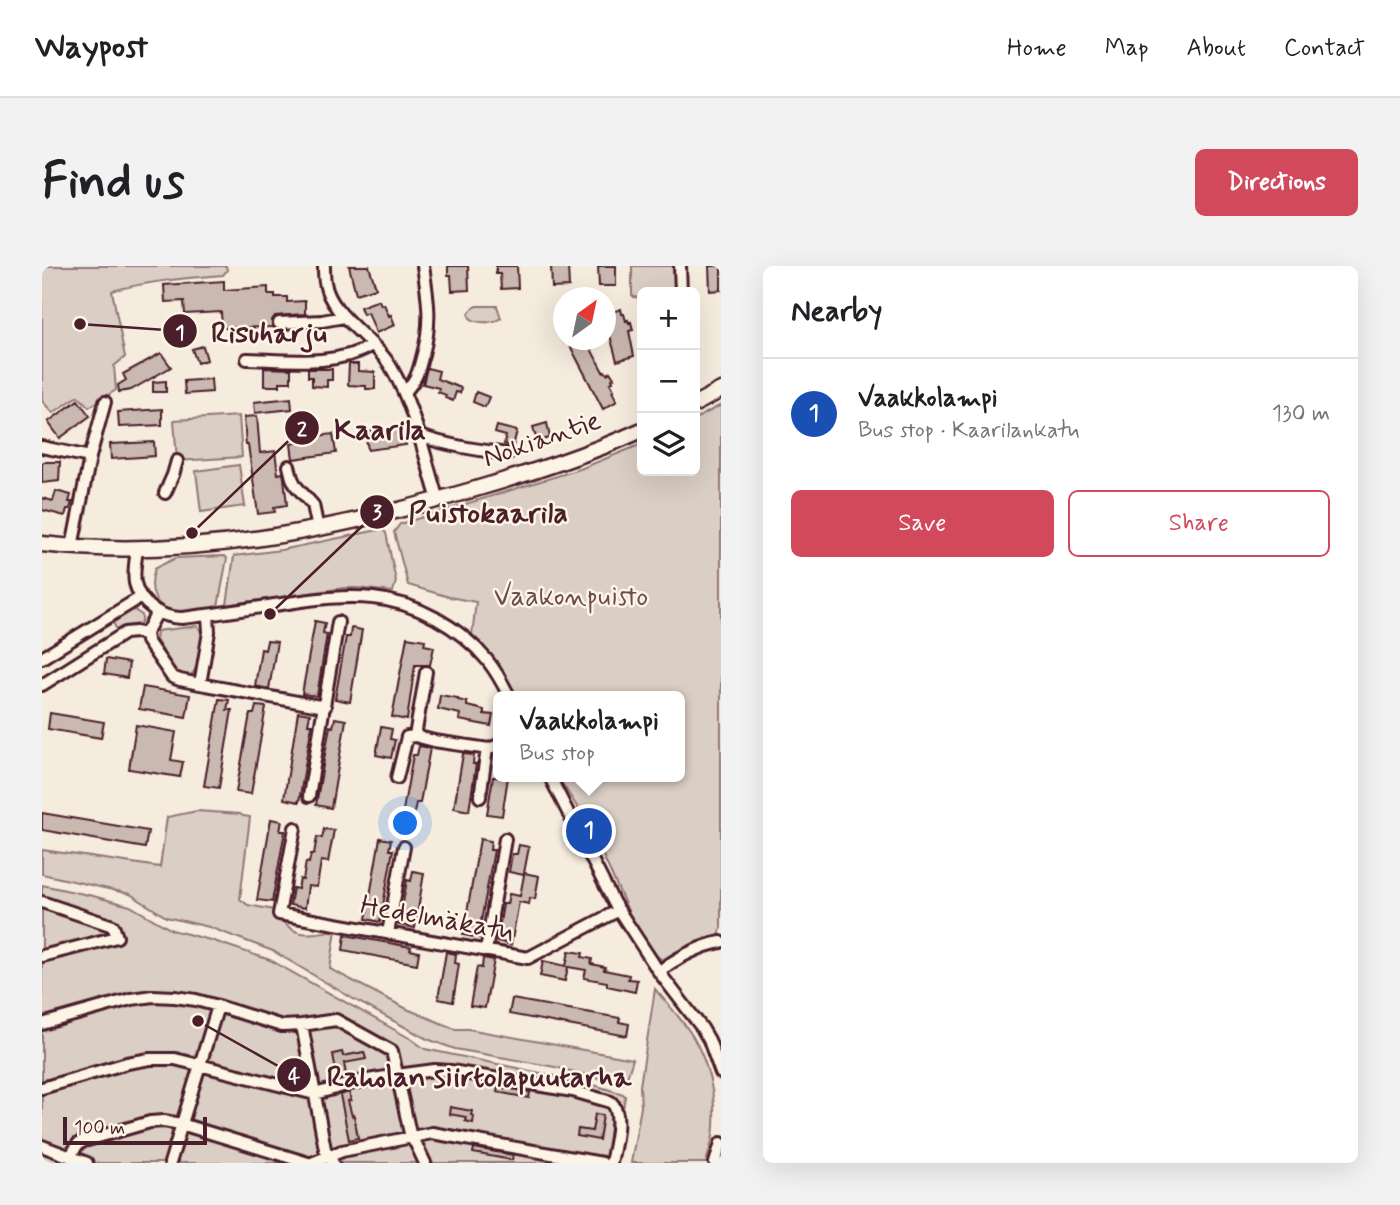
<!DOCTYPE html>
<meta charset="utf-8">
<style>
body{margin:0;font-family:Mynerve,sans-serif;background:#f2f2f2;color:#202124}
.controls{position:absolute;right:21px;top:21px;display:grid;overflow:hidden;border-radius:10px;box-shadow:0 7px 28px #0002}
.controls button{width:63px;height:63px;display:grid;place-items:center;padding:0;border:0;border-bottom:2px solid #e0e0e0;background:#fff;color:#202124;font:35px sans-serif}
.compass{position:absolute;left:511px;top:21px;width:63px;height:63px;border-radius:50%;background:#fff;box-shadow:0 7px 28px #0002;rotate:33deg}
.scale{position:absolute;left:21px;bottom:18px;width:144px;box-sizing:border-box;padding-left:7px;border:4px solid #4a1f2b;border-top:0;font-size:19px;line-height:24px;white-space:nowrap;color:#4a1f2b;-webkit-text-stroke:5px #fcf5e5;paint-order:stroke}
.you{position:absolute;left:364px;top:558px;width:24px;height:24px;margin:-18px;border:5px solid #fff;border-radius:50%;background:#1a73e8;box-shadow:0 0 0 10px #1a73e833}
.badge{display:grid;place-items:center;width:46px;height:46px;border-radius:50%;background:#d1495b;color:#fff;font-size:23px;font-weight:700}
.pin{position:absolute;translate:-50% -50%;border:4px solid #fff;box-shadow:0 2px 7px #0006}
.popup{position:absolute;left:451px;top:425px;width:192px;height:91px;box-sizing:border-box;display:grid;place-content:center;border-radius:10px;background:#fff;filter:drop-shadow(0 2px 5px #0005);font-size:23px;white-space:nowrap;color:#757577}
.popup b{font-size:26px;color:#202124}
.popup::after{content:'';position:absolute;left:50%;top:100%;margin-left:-14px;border:14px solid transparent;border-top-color:#fff}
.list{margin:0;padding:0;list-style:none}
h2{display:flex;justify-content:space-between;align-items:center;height:91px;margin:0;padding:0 28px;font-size:30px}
h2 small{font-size:23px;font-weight:400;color:#757577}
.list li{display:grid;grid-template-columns:46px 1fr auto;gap:21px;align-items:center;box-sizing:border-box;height:112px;padding:0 28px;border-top:2px solid #e0e0e0}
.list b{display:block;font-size:26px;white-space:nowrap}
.list p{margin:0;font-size:23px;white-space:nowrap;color:#757577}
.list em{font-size:23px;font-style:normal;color:#757577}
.actions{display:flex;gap:14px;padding:21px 28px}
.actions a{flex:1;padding:16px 0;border:2px solid #d1495b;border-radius:10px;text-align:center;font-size:24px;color:#d1495b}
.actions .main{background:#d1495b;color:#fff}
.icon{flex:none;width:38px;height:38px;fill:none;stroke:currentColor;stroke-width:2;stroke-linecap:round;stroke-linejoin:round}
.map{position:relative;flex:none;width:679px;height:897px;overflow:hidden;border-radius:10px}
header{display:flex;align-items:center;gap:42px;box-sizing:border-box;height:98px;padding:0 35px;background:#fff;border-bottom:2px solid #e0e0e0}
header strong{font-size:33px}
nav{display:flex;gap:38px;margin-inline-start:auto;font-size:24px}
.intro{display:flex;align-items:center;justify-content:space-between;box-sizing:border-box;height:168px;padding:0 42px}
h1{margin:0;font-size:49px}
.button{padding:18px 32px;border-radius:10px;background:#d1495b;color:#fff;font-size:24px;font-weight:700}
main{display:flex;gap:42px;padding:0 42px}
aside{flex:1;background:#fff;border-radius:10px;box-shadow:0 7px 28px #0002}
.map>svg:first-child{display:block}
.green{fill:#dbcec4;stroke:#927678;stroke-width:2}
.building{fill:#cab9b1;stroke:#4a1f2b;stroke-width:2}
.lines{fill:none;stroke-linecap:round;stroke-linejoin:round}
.minor-casing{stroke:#4a1f2b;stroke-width:16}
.major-casing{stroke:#4a1f2b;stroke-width:19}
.minor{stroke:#fcf5e5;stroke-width:10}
.major{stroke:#fcf5e5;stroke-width:14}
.labels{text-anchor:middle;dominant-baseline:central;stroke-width:5;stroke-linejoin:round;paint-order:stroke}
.street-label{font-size:28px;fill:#4a1f2b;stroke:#fcf5e5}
.park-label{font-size:28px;fill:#6e4b51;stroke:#fcf5e5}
.leader{fill:none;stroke:#4a1f2b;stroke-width:2.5}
.callout-dot{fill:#4a1f2b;stroke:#fcf5e5;stroke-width:2.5}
.mark-label{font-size:21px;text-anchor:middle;font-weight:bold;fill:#fff}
.callout-label{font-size:30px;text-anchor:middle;font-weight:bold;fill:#4a1f2b;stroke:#fcf5e5;stroke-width:5;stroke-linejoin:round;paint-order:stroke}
</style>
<header>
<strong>Waypost</strong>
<nav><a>Home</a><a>Map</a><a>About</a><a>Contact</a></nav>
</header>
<div class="intro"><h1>Find us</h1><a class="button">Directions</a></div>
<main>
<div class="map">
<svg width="679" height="897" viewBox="0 0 679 897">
<rect width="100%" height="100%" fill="#f5ecde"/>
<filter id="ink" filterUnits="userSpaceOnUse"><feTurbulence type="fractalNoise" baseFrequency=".0143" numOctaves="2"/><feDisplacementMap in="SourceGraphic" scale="14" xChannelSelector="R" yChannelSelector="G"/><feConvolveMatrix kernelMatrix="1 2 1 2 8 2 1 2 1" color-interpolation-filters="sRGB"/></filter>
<g filter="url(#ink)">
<path class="green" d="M0,0H184L185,4L181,9C144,12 107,15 70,25L83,91L72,100L74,124L47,141L36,130L11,147L0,135Z
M590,0H635L636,26H600V32L592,31L590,29Z
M435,40H455L459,52C444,62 412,53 435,40Z
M679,139V661L677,673L629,694H623L617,692L611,686L599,667L587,647L548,561L516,511H638V430H474L453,395L430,369L434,336L407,331L366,319L352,266L358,258L538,203L600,178V205H653V153Z
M197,150L200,191L135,195L132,154Z
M197,199L203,240L159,246L154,205Z
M336,264H341L344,267L354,315L351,326L315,322H302L185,339L192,290L239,284Z
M182,290L185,292L176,341C163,342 149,346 136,345C111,344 106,322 113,302L134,292Z
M92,344L100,349V355L98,358L83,360L75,364L70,355L86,345Z
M156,360C164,371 159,400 149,409H141L134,405L114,374L115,365Z
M155,545L198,548L201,550L208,551L198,633L206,639L232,644C251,673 263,669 294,664L288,703L365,743L413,763H426L591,793L584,815L580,818L513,801L413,783L385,773L313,734L231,685L167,661L124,651L88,628L0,608V584L118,601L125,551Z
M0,619L51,630L88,640L130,664L172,675L228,694L369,773L383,783L542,816L581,828L583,830L573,897H0Z
M613,723C626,739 641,754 651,771C666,796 674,830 672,860C672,872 667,885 664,897H589L599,841L598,820Z"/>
<path class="building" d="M307,0H327L334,22L314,28Z
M406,0H426L427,24L410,25L409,9H406Z
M454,0H475L476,22L459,23L458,8H454Z
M509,0H526L527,21L510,22Z
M556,0H574V20H557Z
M667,0H679V24L668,25Z
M182,15V24L226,21V28H233V31H245V36L263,35V48L233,50L230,54V61L180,62L179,46L143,48L142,35L123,36L122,19Z
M337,34L339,39L342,38L347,50L349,49L353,59L334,67L326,46L321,48L318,41Z
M579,43L580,48H582L584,55L586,54L587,57L589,56L591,64L587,65L592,90L575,95L564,55V48Z
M525,74H547L550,80L548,81L561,106L563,105L565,108L568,106L572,112L570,113L571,116L568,117L572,124L570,125L575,135L561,143Z
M161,80L165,94L155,97L150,83Z
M119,87L129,101L89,124L77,126L76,119L84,114L81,108Z
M307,98H316V105L333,106V123H324V120L306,119Z
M222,102L249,103V116H238V120H222Z
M385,102L397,105L395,113L419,122L418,127L414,126L411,135L403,132L404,129L396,126L397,122L381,118Z
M266,103H290V114H285V121L270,120V111H266Z
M169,113L170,126L143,128L142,115Z
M124,115V126H111V116Z
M434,126L447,131L443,141L431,136Z
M249,132L250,143L213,147L212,136Z
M36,134L48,150L18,172L6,156Z
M120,143V159L77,161L76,146Z
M215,150L218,187L233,185L236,208L241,207L242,212L245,239L232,241L233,246L216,248L206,179H204L202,151Z
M505,157L508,172L495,175L491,161Z
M455,160L475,165L471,180L462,178L464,170L453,167Z
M362,162L364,179L326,184L323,166Z
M291,168L294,187L251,193L249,178L259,176L258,172Z
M112,176L113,190L69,193L68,178Z
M3,196H18L17,215L0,217V197Z
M14,225L29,229L27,236H30L28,243H25L23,250L0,244V232L11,235Z
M273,355L283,357L281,367L285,368L275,430L260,428Z
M309,362L320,364L308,436L293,433L304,371H308Z
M365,371L383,374L382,379L392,381L388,399H373L365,454L350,451Z
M225,375L235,376L227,423L213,420L219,383L223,384Z
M64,393L87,397L85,412L62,408Z
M101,421L148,429L144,451L97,443Z
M398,429L416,432V434L425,436V440L442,444V448L451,449L449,460L417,454L418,448L396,443Z
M177,433L187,434L185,444H190L177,522L162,520Z
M214,440L224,441L209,528L194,526L208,448H212Z
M256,446L268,448L266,458H270L257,536L242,533Z
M8,447L62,456L59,472L6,463Z
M293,452L304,454L289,542L274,539L288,460L291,461Z
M94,459L134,466L129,494L141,496L138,511L87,503Z
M339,461L350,463L348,473L353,474L349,492L334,489Z
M377,480L388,482L378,537H374L371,552L360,550L371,489H375Z
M421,488L432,489L431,498H434L427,545L412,542Z
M451,511H466L460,550L445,548Z
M0,547L106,565L103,582L0,564Z
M229,553L240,555L238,565H243L230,636L215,634Z
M282,563L292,564L286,596L279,595L275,621L266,620L263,642L248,639L251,622L256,623L258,613L261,614L264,596L267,597L269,588H272L275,571L280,572Z
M338,572L349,574L347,584H351L338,656L324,653Z
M438,573L449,575L448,584H452L436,672L421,669Z
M477,579L487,581L482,607L497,610L493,633L488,632L487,638L477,636L469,679L455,675L461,638H465L467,628L478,630L482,609L467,606L470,588H475Z
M371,605L382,607L373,662L357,659L365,614L369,615Z
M303,669L369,681L368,684L377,686L375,698L301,684Z
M527,685L541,687L540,691L550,693L549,698L563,701L562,704L587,709L586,713L595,714L593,726L565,720V716L542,712L544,704L526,701L523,715L498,710L501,695L524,700Z
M404,686L414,688L413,697L417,698L411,736L396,733Z
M441,692L452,694L443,742L428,740L435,701L440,702Z
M470,733L578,752L577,756L587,758L585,770L467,748Z
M300,786L301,790L322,786L324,793L302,797L304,809L295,811L291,788Z
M456,821L488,826L487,832L455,826Z
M307,826L309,834L306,835L310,850L312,849L316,872L307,874L298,829Z
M408,841L430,845L429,849L432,850L431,857L423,855L424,851L407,848Z
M553,848L561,849L557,874L535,870L536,863L550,865Z
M432,882L471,889L470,894L431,887Z"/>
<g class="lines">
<g class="minor-casing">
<path id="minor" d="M282,0C282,5 282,11 283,16C287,49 333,73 349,101C373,142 382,189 396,234
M638,0L639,26
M237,57L280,55L302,51
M205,93C245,94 294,101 330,79
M362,127C376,112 376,106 381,88C390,56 386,32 381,0
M378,170C407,180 436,184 466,188
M0,181L48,191
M247,200L250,212L254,220L271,239L276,263
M123,227L131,209L135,195
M30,281L48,191L63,136
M95,282C94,293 91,306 93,317C98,339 120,352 140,352C176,348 211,342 246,337C274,333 302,329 331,332C373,336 418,361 445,394C454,405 461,418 467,430
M115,347L104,367L105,375L130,411L138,414L158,418L167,366L166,349
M0,392L99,331
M158,418L283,441
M0,419L83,367L94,366L103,368
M373,470L392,475L447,483L456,479
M373,470L384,406
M508,511L572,637L617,706L660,762L667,774L679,807
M355,512L365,471L373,470
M267,530L296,356
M438,531L445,483
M253,562L237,648L486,692L577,644
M0,636L71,660L75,671L0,690
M346,667L362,581
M444,685L463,573
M617,706C632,693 660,679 679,676
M0,758L89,733L111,730L133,731L154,734L176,740L240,760L260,759L294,754L350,785L369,872L374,878L383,897
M260,759L283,883L291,897
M0,822L85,797L108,793H133L273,828L315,816L355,809L393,804L409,805L531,825L569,836C582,847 572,881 569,897
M0,880L45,897
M28,891L36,878L42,875L108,856L122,855L139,858L266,897
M128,897L176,740
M270,897L300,885L390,867L560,897
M673,897L679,877"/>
</g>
<g class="major-casing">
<path id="major" d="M653,138L679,124
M0,278C146,294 290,265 430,224C488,207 545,189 600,164"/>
</g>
<use href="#minor" class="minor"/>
<use href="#major" class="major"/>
</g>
</g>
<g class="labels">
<g class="street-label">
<text transform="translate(500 174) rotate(-19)">Nokiantie</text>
<text transform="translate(395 653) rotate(10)">Hedelmäkatu</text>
</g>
<g class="park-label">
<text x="529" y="331">Vaakonpuisto</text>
</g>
</g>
<path class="leader" d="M38 58L138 65M150 267L260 162M228 348L335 246M156 755L252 809"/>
<g class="callout-dot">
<circle cx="38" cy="58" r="7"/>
<circle cx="150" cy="267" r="7"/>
<circle cx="228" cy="348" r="7"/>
<circle cx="156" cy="755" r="7"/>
<circle cx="138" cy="65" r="18"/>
<circle cx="260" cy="162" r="18"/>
<circle cx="335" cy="246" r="18"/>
<circle cx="252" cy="809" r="18"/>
</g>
<g class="mark-label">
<text x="138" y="73">1</text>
<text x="260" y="170">2</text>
<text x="335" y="253">3</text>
<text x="252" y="817">4</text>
</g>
<g class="callout-label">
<text x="227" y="76">Risuharju</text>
<text x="338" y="173">Kaarila</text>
<text x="446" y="256">Puistokaarila</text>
<text x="437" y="820">Raholan siirtolapuutarha</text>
</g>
</svg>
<div class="controls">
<button>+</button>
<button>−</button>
<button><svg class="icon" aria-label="layers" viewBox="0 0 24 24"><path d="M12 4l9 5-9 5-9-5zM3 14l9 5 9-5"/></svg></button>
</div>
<svg class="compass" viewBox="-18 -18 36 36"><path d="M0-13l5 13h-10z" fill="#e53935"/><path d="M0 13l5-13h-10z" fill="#757577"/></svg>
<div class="scale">100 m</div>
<div class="you"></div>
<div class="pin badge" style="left:547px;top:565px;background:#1a4fb4">1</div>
<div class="popup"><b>Vaakkolampi</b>Bus stop</div>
</div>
<aside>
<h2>Nearby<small></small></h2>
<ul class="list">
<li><span class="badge" style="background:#1a4fb4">1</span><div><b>Vaakkolampi</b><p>Bus stop · Kaarilankatu</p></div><em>130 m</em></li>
</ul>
<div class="actions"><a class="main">Save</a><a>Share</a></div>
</aside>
</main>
